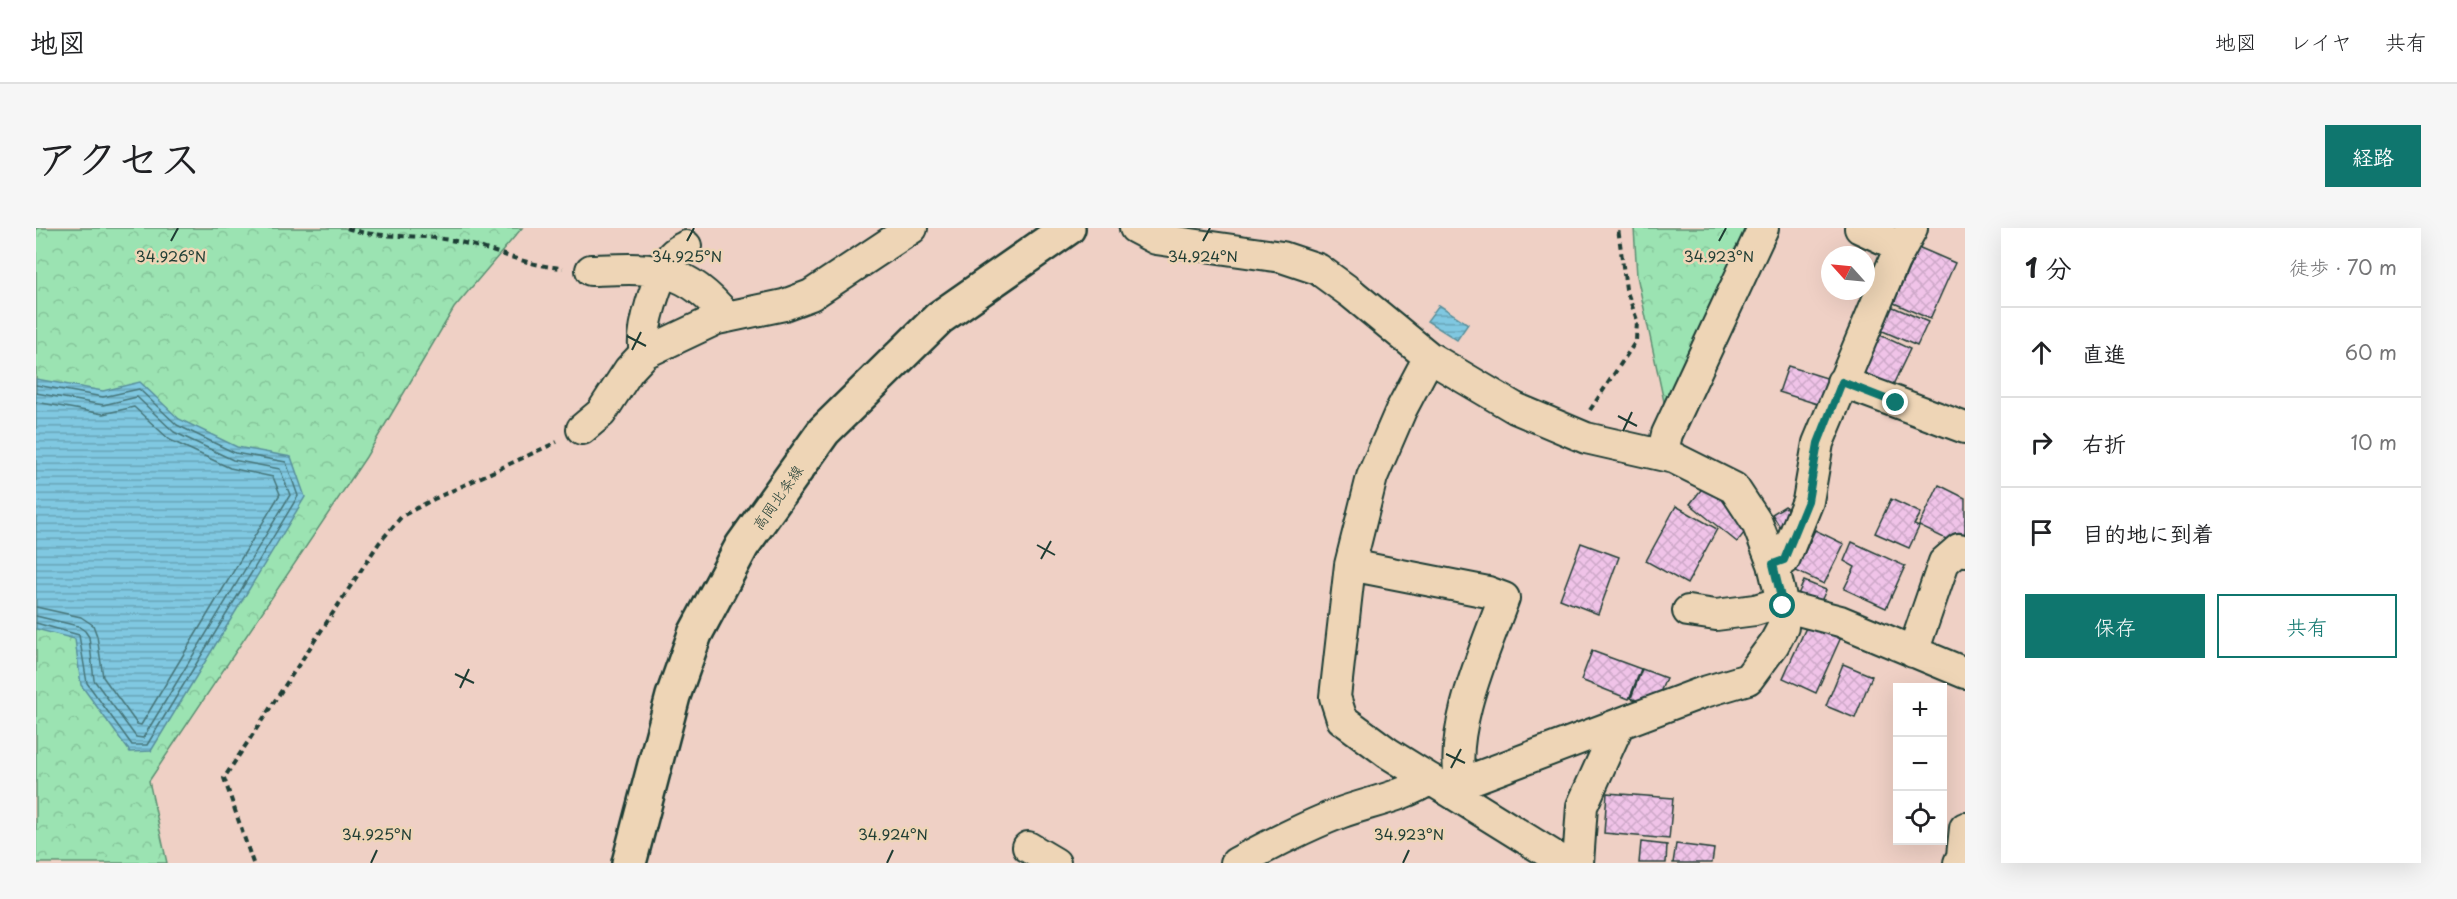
<!DOCTYPE html>
<html lang="ja">
<meta charset="utf-8">
<style>
body{margin:0;font-family:"Playpen Sans","Klee One",sans-serif;background:#f6f6f6;color:#202124}
.controls{position:absolute;right:18px;bottom:18px;display:grid;overflow:hidden;border-radius:0px;box-shadow:0 6px 24px #0002}
.controls button{width:54px;height:54px;display:grid;place-items:center;padding:0;border:0;border-bottom:2px solid #e0e0e0;background:#fff;color:#202124;font:30px sans-serif}
.compass{position:absolute;left:1785px;top:18px;width:54px;height:54px;border-radius:50%;background:#fff;box-shadow:0 6px 24px #0002;rotate:297deg}
.stop{position:absolute;width:18px;height:18px;margin:-14px;border:4px solid #0f766e;border-radius:50%;background:#fff}
.stop.end{background:#0f766e;border-color:#fff;box-shadow:0 2px 6px #0008}
.list{margin:0;padding:0;list-style:none}
h2{display:flex;justify-content:space-between;align-items:center;height:78px;margin:0;padding:0 24px;font-size:26px}
h2 small{font-size:20px;font-weight:400;color:#757577}
.list li{display:grid;grid-template-columns:39px 1fr auto;gap:18px;align-items:center;box-sizing:border-box;height:90px;padding:0 24px;border-top:2px solid #e0e0e0}
.list b{display:block;font-size:22px;white-space:nowrap}
.list em{font-size:20px;font-style:normal;color:#757577}
.actions{display:flex;gap:12px;padding:18px 24px}
.actions a{flex:1;padding:14px 0;border:2px solid #0f766e;border-radius:0px;text-align:center;font-size:21px;color:#0f766e}
.actions .main{background:#0f766e;color:#fff}
.icon{flex:none;width:33px;height:33px;fill:none;stroke:currentColor;stroke-width:2;stroke-linecap:round;stroke-linejoin:round}
.map{position:relative;flex:none;width:1929px;height:635px;overflow:hidden;border-radius:0px}
header{display:flex;align-items:center;gap:36px;box-sizing:border-box;height:84px;padding:0 30px;background:#fff;border-bottom:2px solid #e0e0e0}
header strong{font-size:28px}
nav{display:flex;gap:33px;margin-inline-start:auto;font-size:21px}
.intro{display:flex;align-items:center;justify-content:space-between;box-sizing:border-box;height:144px;padding:0 36px}
h1{margin:0;font-size:42px}
.button{padding:15px 27px;border-radius:0px;background:#0f766e;color:#fff;font-size:21px;font-weight:700}
main{display:flex;gap:36px;padding:0 36px}
aside{flex:1;background:#fff;border-radius:0px;box-shadow:0 6px 24px #0002}
.map>svg:first-child{display:block}
.forest{fill:url(#forest-crowns);stroke:#5d9073;stroke-width:1.5}
.water{fill:url(#water-rules);stroke:#59909c;stroke-width:1.5}
.lines{fill:none;stroke-linecap:round;stroke-linejoin:round}
.shore{stroke:#467579;stroke-width:1.5}
.building{fill:url(#building-cross-hatch);stroke:#1f3d34;stroke-width:1.5}
.minor-casing{stroke:#1f3d34;stroke-width:34}
.secondary-casing{stroke:#1f3d34;stroke-width:38}
.path{stroke:#1f3d34;stroke-width:4;stroke-dasharray:6 4.5;stroke-linecap:butt}
.minor{stroke:#eed5b6;stroke-width:30}
.secondary{stroke:#eed5b6;stroke-width:33}
.route{stroke:#0f766e;stroke-width:8}
.ticks{fill:none;stroke:#1f3d34;stroke-width:2}
.labels{text-anchor:middle;dominant-baseline:central;stroke-width:5;stroke-linejoin:round;paint-order:stroke}
.street-label{font-size:15px;fill:#1f3d34;stroke:#eed5b6}
.ticks-label{font-size:15px;text-anchor:middle;fill:#1f3d34;stroke:#eed5b6;stroke-width:5;stroke-linejoin:round;paint-order:stroke}
</style>
<header>
<strong>地図</strong>
<nav><a>地図</a><a>レイヤ</a><a>共有</a></nav>
</header>
<div class="intro"><h1>アクセス</h1><a class="button">経路</a></div>
<main>
<div class="map">
<svg width="1929" height="635" viewBox="0 0 1929 635">
<defs>
<pattern id="forest-crowns" width="20" height="18" patternUnits="userSpaceOnUse" patternTransform="scale(1.5)"><rect width="20" height="18" fill="#9be3b2"/><path d="M2 6a3 3 0 1 1 6 0M12 15a3 3 0 1 1 6 0" fill="none" stroke="#85c49a"/></pattern>
<pattern id="water-rules" width="6" height="5" patternUnits="userSpaceOnUse" patternTransform="scale(1.5)"><rect width="6" height="5" fill="#80c8e1"/><path d="M0 2.5h6" fill="none" stroke="#68a4b7"/></pattern>
<pattern id="building-cross-hatch" width="8" height="8" patternUnits="userSpaceOnUse" patternTransform="scale(1.5)"><rect width="8" height="8" fill="#f0c3e8"/><path d="M0 0l8 8M0 8l8-8" fill="none" stroke="#cda8c8"/></pattern>
</defs>
<rect width="100%" height="100%" fill="#efd0c5"/>
<filter id="ink" filterUnits="userSpaceOnUse"><feTurbulence type="fractalNoise" baseFrequency=".0167" numOctaves="2"/><feDisplacementMap in="SourceGraphic" scale="12" xChannelSelector="R" yChannelSelector="G"/><feConvolveMatrix kernelMatrix="1 2 1 2 8 2 1 2 1" color-interpolation-filters="sRGB"/></filter>
<g filter="url(#ink)">
<path class="forest" d="M0,0H486L418,80L330,229L113,553L131,635H0Z
M1598,0H1721L1630,183L1601,48Z"/>
<path class="water" d="M1403,77L1432,96L1421,112L1391,93Z
M0,151L67,163L104,154L143,191L201,219L255,229L269,269L115,523L94,524L45,457L39,411L0,401Z"/>
<g class="lines">
<path class="shore" d="M0,157L67,169L103,161L141,197L199,225L250,234L262,268L111,517H96L51,455L43,407L0,395
M0,165L67,177L101,169L138,204L197,232L244,241L254,267L107,510L100,509L58,452L53,409L49,403L42,398L0,388
M0,174L67,186L98,179L134,212L194,240L237,249L244,266L105,497L101,496L67,449L61,408L57,397L45,389L0,379"/>
</g>
<path class="building" d="M1882,19L1919,35L1894,91L1858,75Z
M1850,76L1892,94L1881,118L1840,100Z
M1842,106L1874,121L1853,165L1821,150Z
M1752,138L1800,153L1791,179L1743,164Z
M1903,257L1929,270V320L1883,298Z
M1668,258L1716,295L1701,314L1654,276Z
M1855,271L1885,285L1878,297L1883,299L1873,320L1839,305Z
M1640,278L1681,301L1651,356L1610,333Z
M1749,278L1760,296L1747,304L1736,286Z
M1779,302L1808,316L1788,356L1760,343Z
M1816,314L1869,338L1850,380L1808,361L1819,339L1808,333Z
M1545,315L1583,329L1562,386L1524,371Z
M1768,353L1790,362L1782,380L1760,371Z
M1773,393L1806,407L1780,465L1747,450Z
M1556,423L1605,441L1593,471L1545,452Z
M1807,436L1836,448L1819,490L1790,478Z
M1606,441L1630,450L1618,479L1595,470Z
M1571,565L1637,570L1633,611L1568,605Z
M1605,614L1631,617L1630,635H1603Z
M1640,616L1678,621L1676,635H1637Z"/>
<g class="lines">
<g class="minor-casing">
<path id="minor" d="M1099,0L1120,11L1246,29L1282,41L1315,65L1393,129L1479,180L1550,210L1638,230L1698,260L1721,295L1737,336L1747,378V399L1738,416L1712,451L1665,465L1410,561
M1824,0L1865,19
M555,42C617,40 648,36 691,89
M609,125C603,104 622,48 635,29C638,24 645,21 650,18
M1393,129L1365,182L1336,249L1314,337L1299,469L1306,491L1352,525L1529,635
M1806,154L1929,200
M546,201L565,185L593,142L609,125L681,91L748,77L775,67L876,0
M1626,227L1631,206L1727,0
M1737,336L1748,332L1772,273L1782,215L1858,33L1876,0
M1314,337L1452,364L1468,370C1450,420 1412,503 1425,555
M1652,383L1680,387L1719,382L1739,376L1804,393L1929,445
M1877,424L1908,334L1923,321L1929,323
M992,619L1019,635
M1200,635C1234,617 1268,599 1304,585C1334,574 1367,569 1394,551
M1542,635L1546,578L1583,496
M1923,635L1926,628L1929,600"/>
</g>
<g class="secondary-casing">
<path id="secondary" d="M593,635L637,468L659,406L706,318L788,203L903,90L1032,0"/>
</g>
<path class="path" d="M311,0C342,11 375,6 407,11C448,16 486,38 527,40
M1554,182L1600,113L1601,92L1590,61L1582,0
M217,635L188,550L343,315L366,288L398,271L521,214"/>
<use href="#minor" class="minor"/>
<use href="#secondary" class="secondary"/>
</g>
</g>
<g class="lines" filter="url(#ink)">
<path class="route" d="M1747,378L1737,336L1748,332L1772,273L1782,215L1806,154L1860,175"/>
</g>
<path class="ticks" d="M135,13L142,0M651,13L658,0M1167,13L1174,0M1683,13L1690,0M591,108L610,118M596,122L605,104M1582,188L1601,198M1587,203L1596,184M1001,317L1019,327M1005,331L1015,313M419,446L438,455M424,460L433,441M1410,526L1429,535M1415,540L1425,521M335,635L341,622M851,635L857,622M1367,635L1373,622"/>
<g class="labels">
<g class="street-label">
<text transform="translate(741 269) rotate(-55)">高岡北条線</text>
</g>
</g>
<g class="ticks-label">
<text x="135" y="34">34.926°N</text>
<text x="651" y="34">34.925°N</text>
<text x="1167" y="34">34.924°N</text>
<text x="1683" y="34">34.923°N</text>
<text x="341" y="612">34.925°N</text>
<text x="857" y="612">34.924°N</text>
<text x="1373" y="612">34.923°N</text>
</g>
</svg>
<div class="controls">
<button>+</button>
<button>−</button>
<button><svg class="icon" aria-label="locate" viewBox="0 0 24 24"><circle cx="12" cy="12" r="6"/><path d="M12 2v4M12 18v4M2 12h4M18 12h4"/></svg></button>
</div>
<svg class="compass" viewBox="-18 -18 36 36"><path d="M0-13l5 13h-10z" fill="#e53935"/><path d="M0 13l5-13h-10z" fill="#757577"/></svg>
<div class="stop" style="left:1747px;top:378px"></div>
<div class="stop end" style="left:1860px;top:175px"></div>
</div>
<aside>
<h2>1 分<small>徒歩 · 70 m</small></h2>
<ul class="list">
<li><svg class="icon" aria-label="ahead" viewBox="0 0 24 24"><path d="M12 20V5M6 11l6-6 6 6"/></svg><div><b>直進</b></div><em>60 m</em></li>
<li><svg class="icon" aria-label="right" viewBox="0 0 24 24"><path d="M7 20v-9h11M14 6l5 5-5 5"/></svg><div><b>右折</b></div><em>10 m</em></li>
<li><svg class="icon" aria-label="arrive" viewBox="0 0 24 24"><path d="M6 21V4h12l-3 4 3 4H6"/></svg><div><b>目的地に到着</b></div></li>
</ul>
<div class="actions"><a class="main">保存</a><a>共有</a></div>
</aside>
</main>
